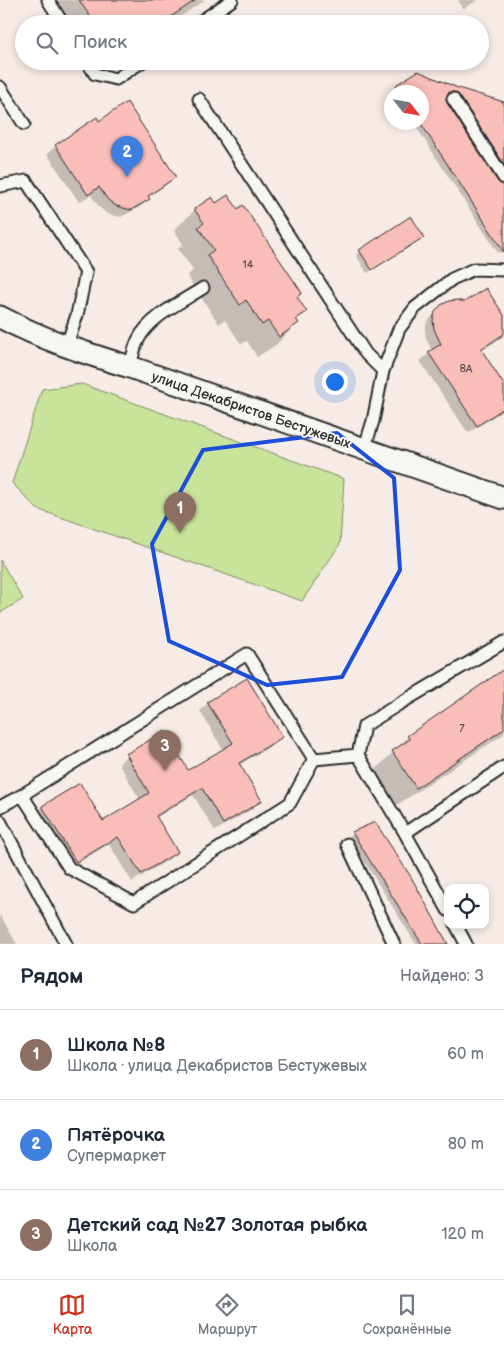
<!DOCTYPE html>
<html lang="ru">
<meta charset="utf-8">
<style>
body{margin:0;font-family:"Balsamiq Sans",sans-serif;background:#f2f2f3;color:#1f2937}
.controls{position:absolute;right:15px;bottom:15px;display:grid;overflow:hidden;border-radius:10px;box-shadow:0 2px 8px #0003}
.controls button{width:45px;height:45px;display:grid;place-items:center;padding:0;border:0;border-bottom:1px solid #e0e1e3;background:#fff;color:#1f2937;font:25px sans-serif}
.compass{position:absolute;left:384px;top:85px;width:45px;height:45px;border-radius:50%;background:#fff;box-shadow:0 2px 8px #0003;rotate:121deg}
.you{position:absolute;left:334px;top:381px;width:18px;height:18px;margin:-12px;border:4px solid #fff;border-radius:50%;background:#1a73e8;box-shadow:0 0 0 8px #1a73e833}
.badge{display:grid;place-items:center;width:32px;height:32px;border-radius:50%;background:#c8321e;color:#fff;font-size:16px;font-weight:700}
.pin{position:absolute;translate:-50% -41px;filter:drop-shadow(0 1px 2px #0008)}
.pin::after{content:'';position:absolute;top:26px;width:18px;height:15px;background:inherit;clip-path:polygon(0 0,100% 0,50% 100%)}
.list{margin:0;padding:0;list-style:none}
h2{display:flex;justify-content:space-between;align-items:center;height:65px;margin:0;padding:0 20px;font-size:21px}
h2 small{font-size:16px;font-weight:400;color:#747a83}
.list li{display:grid;grid-template-columns:32px 1fr auto;gap:15px;align-items:center;box-sizing:border-box;height:90px;padding:0 20px;border-top:1px solid #e0e1e3}
.list b{display:block;font-size:19px;white-space:nowrap}
.list p{margin:0;font-size:16px;white-space:nowrap;color:#747a83}
.list em{font-size:16px;font-style:normal;color:#747a83}
.icon{flex:none;width:28px;height:28px;fill:none;stroke:currentColor;stroke-width:2;stroke-linecap:round;stroke-linejoin:round}
.map{position:relative;flex:none;width:504px;height:944px;overflow:hidden}
.search{position:absolute;background:#fff;box-shadow:0 2px 8px #0003;left:15px;right:15px;top:15px;height:55px;display:flex;align-items:center;gap:12px;box-sizing:border-box;padding:0 18px;border-radius:28px;color:#747a83;font-size:19px}
.sheet{height:335px;background:#fff}
nav{display:flex;justify-content:space-around;align-items:center;box-sizing:border-box;height:70px;border-top:1px solid #e0e1e3;background:#fff;font-size:14px;color:#747a83}
nav a{display:grid;justify-items:center;gap:2px}
nav .on{color:#c8321e}
.map>svg:first-child{display:block}
.green{fill:#c8e49b;stroke:#7a8863}
.shadow{fill:#0003}
.building{fill:#fabeb9;stroke:#2b2b2b}
.lines{fill:none;stroke-linecap:round;stroke-linejoin:round}
.lane-casing{stroke:#2b2b2b;stroke-width:15}
.street-casing{stroke:#2b2b2b;stroke-width:25}
.lane{stroke:#f6f6f2;stroke-width:11}
.street{stroke:#f6f6f2;stroke-width:21}
.marked{fill:none;stroke:#1d4ed8;stroke-width:4;stroke-linejoin:round}
.labels{text-anchor:middle;dominant-baseline:central;stroke-width:4;stroke-linejoin:round;paint-order:stroke}
.number-label{font-size:11px;fill:#5f504e}
.street-label{font-size:14px;fill:#2b2b2b;stroke:#f6f6f2}
</style>
<div class="map">
<svg width="504" height="944" viewBox="0 0 504 944">
<rect width="100%" height="100%" fill="#f7ebe7"/>
<filter id="ink" filterUnits="userSpaceOnUse"><feTurbulence type="fractalNoise" baseFrequency=".02" numOctaves="2"/><feDisplacementMap in="SourceGraphic" scale="10" xChannelSelector="R" yChannelSelector="G"/><feConvolveMatrix kernelMatrix="1 2 1 2 8 2 1 2 1" color-interpolation-filters="sRGB"/></filter>
<g filter="url(#ink)">
<path class="green" d="M82,384L344,479L340,544L302,601L37,509L12,483L42,389Z
M0,560L23,599L0,613Z"/>
<path class="shadow" d="M45,0H205L169,24H61Z
M458,0H478L463,9Z
M85,61H111L93,73Z
M418,73L458,89L504,104V174L452,96H445V103L497,183L504,186V252L498,253L413,122H422V92H394L392,90L396,86Z
M99,122L175,177L166,185L148,197L149,198L140,207L121,217L107,214L100,208L91,195L79,202L47,154L56,146Z
M195,210L301,293L296,298L305,312L296,321L297,323L277,344L257,357L247,341L241,344L225,320L219,324L187,276L193,270L178,249L183,244L174,230Z
M423,236L419,240L367,273L356,255L360,251Z
M442,306L504,317V336L481,351L504,387V410L468,433L420,361L432,351L426,338L425,330L427,322Z
M504,670V734L397,805L374,771L408,737Z
M208,703L281,737L273,745L239,765L260,801L252,809L215,831L193,795L156,818L176,852L168,860L132,882L109,844L67,870L34,815L42,807L103,822L140,800L119,764L127,755L188,772L223,750L200,711Z
M375,823L447,944H416L349,837L353,833Z
M0,915L17,944H0Z"/>
<path class="building" d="M79,0H196L160,24H95Z
M418,71L458,88L504,102V164L459,95L456,92H449L447,95L446,99L447,103L498,182L504,185V252L420,122H422V92H400L396,85Z
M127,102L176,177L148,196L150,199L131,210L116,206L108,200L99,187L88,195L55,145L97,117L99,121Z
M228,195L238,209L243,205L302,293L297,297L307,312L296,319L299,323L279,337L268,321L262,325L246,300L240,305L207,255L214,250L198,227L204,223L194,209L212,197L216,203Z
M411,216L424,237L372,270L359,250Z
M486,288L504,315V334L481,349L504,385V408L477,426L428,352L441,344L434,329L433,320L435,312L441,305L449,301L457,300L464,302Z
M504,669V729L416,788L392,751L410,739L407,736Z
M247,678L283,737L239,763L262,801L223,824L202,788L156,816L178,852L141,874L118,837L76,862L42,806L80,783L103,821L149,793L126,754L165,731L188,770L233,743L207,702Z
M375,822L411,877L448,944H422L352,832Z"/>
<g class="lines">
<g class="lane-casing">
<path id="lane" d="M48,0L63,24
M197,24L232,0
M87,61L95,74L116,79L143,61
M0,87L24,124
M199,99L366,354L383,371
M453,99L504,178
M0,186L26,181L86,272L77,315L66,347
M130,367C132,358 134,348 138,340C149,317 183,301 203,288
M364,450L373,421L383,371L399,329L415,308L452,279L474,269L504,270
M22,795L247,654L314,759
M0,807L22,795L69,868L134,903L290,803L314,759L358,755
M0,821L66,944
M405,833L504,767
M347,844L394,944
M448,910L405,833L358,755L364,726L399,704L504,642
M456,925L466,944"/>
</g>
<g class="street-casing">
<path id="street" d="M0,317C42,339 84,353 130,367L504,498"/>
</g>
<use href="#lane" class="lane"/>
<use href="#street" class="street"/>
</g>
</g>
<path class="marked" d="M337,433L394,478L400,570L342,677L267,685L169,641L152,544L203,450Z"/>
<g class="labels">
<g class="number-label">
<text x="248" y="264">14</text>
<text x="466" y="368">8А</text>
<text x="462" y="728">7</text>
</g>
<g class="street-label">
<text transform="translate(251 410) rotate(19)">улица Декабристов Бестужевых</text>
</g>
</g>
</svg>
<div class="controls">
<button><svg class="icon" aria-label="locate" viewBox="0 0 24 24"><circle cx="12" cy="12" r="6"/><path d="M12 2v4M12 18v4M2 12h4M18 12h4"/></svg></button>
</div>
<svg class="compass" viewBox="-18 -18 36 36"><path d="M0-13l5 13h-10z" fill="#e53935"/><path d="M0 13l5-13h-10z" fill="#747a83"/></svg>
<div class="you"></div>
<div class="pin badge" style="left:180px;top:533px;background:#8d6e63">1</div>
<div class="pin badge" style="left:127px;top:177px;background:#3f7fe0">2</div>
<div class="pin badge" style="left:165px;top:771px;background:#8d6e63">3</div>
<div class="search"><svg class="icon" aria-label="search" viewBox="0 0 24 24"><circle cx="10" cy="10" r="6"/><path d="M15 15l6 6"/></svg>Поиск</div>
</div>
<section class="sheet">
<h2>Рядом<small>Найдено: 3</small></h2>
<ul class="list">
<li><span class="badge" style="background:#8d6e63">1</span><div><b>Школа №8</b><p>Школа · улица Декабристов Бестужевых</p></div><em>60 m</em></li>
<li><span class="badge" style="background:#3f7fe0">2</span><div><b>Пятёрочка</b><p>Супермаркет</p></div><em>80 m</em></li>
<li><span class="badge" style="background:#8d6e63">3</span><div><b>Детский сад №27 Золотая рыбка</b><p>Школа</p></div><em>120 m</em></li>
</ul>
</section>
<nav>
<a class="on"><svg class="icon" aria-label="map" viewBox="0 0 24 24"><path d="M3 6l6-2 6 2 6-2v14l-6 2-6-2-6 2zM9 4v14M15 6v14"/></svg>Карта</a>
<a><svg class="icon" aria-label="directions" viewBox="0 0 24 24"><path d="M12 3l9 9-9 9-9-9zM9 14v-3h6M13 9l2 2-2 2"/></svg>Маршрут</a>
<a><svg class="icon" aria-label="saved" viewBox="0 0 24 24"><path d="M7 4h10v16l-5-4-5 4z"/></svg>Сохранённые</a>
</nav>
